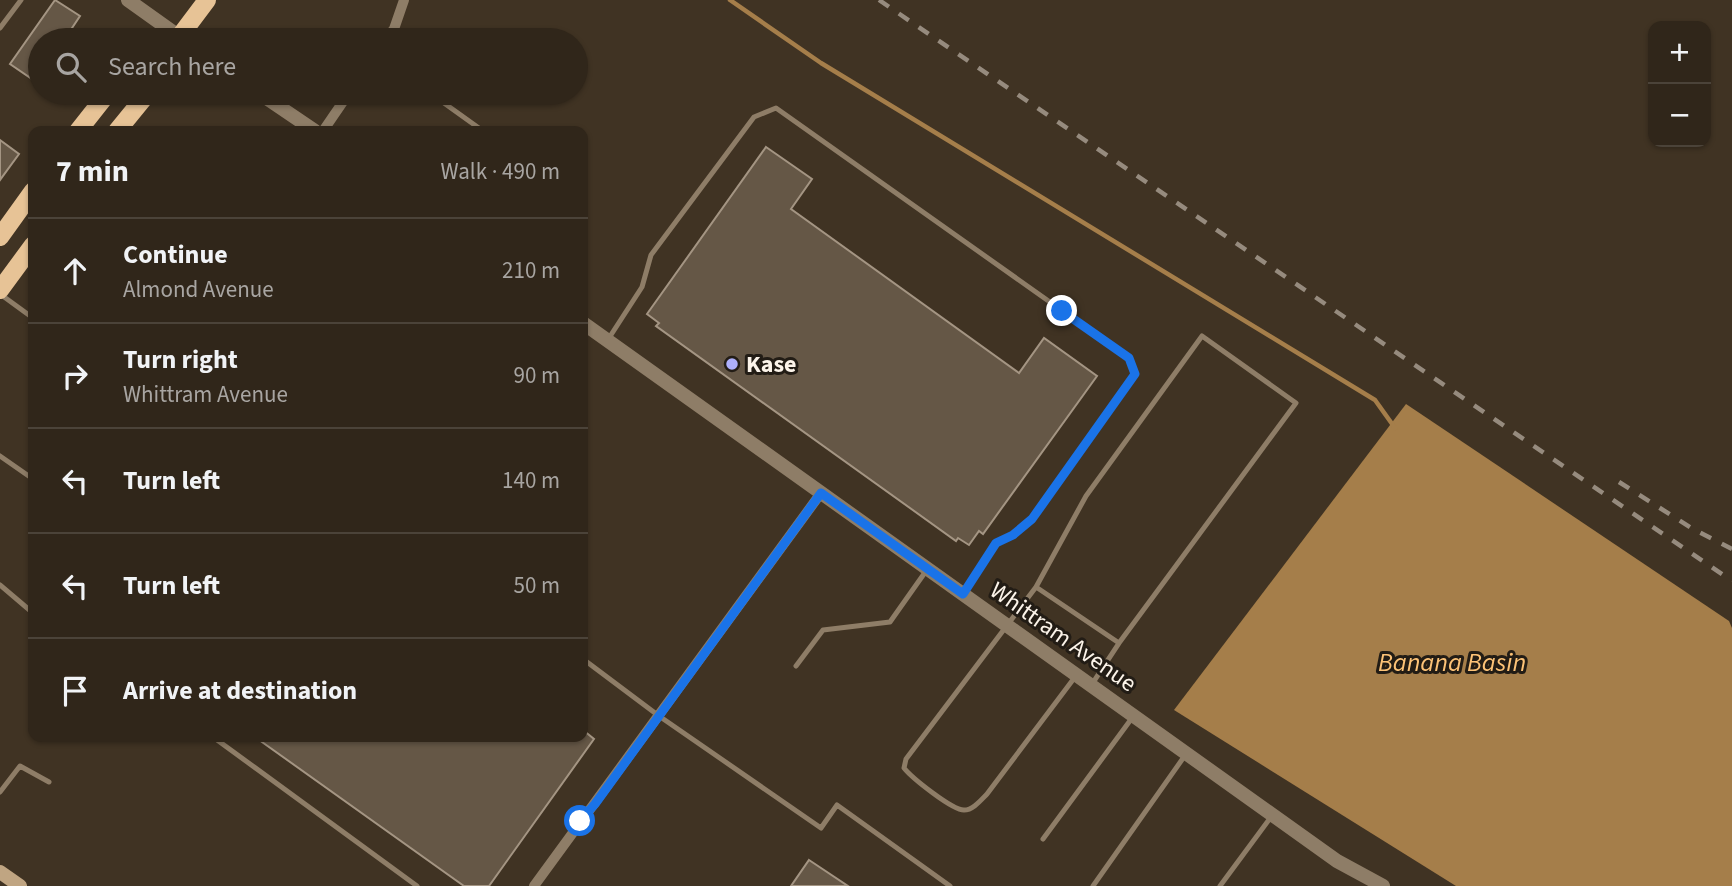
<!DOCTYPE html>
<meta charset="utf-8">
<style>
body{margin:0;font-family:"Source Sans 3",sans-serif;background:#3c3227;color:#f1f3f6}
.controls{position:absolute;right:21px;top:21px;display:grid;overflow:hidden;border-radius:14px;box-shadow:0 2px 5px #0004}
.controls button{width:63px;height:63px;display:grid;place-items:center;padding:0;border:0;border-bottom:2px solid #4b4339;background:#30261a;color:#f1f3f6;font:35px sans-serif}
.stop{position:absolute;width:21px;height:21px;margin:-16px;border:5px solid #1a73e8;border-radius:50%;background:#fff}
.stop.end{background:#1a73e8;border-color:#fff;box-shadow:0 2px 7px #0008}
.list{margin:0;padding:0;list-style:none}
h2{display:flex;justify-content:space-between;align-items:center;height:91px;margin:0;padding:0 28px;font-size:30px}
h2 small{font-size:23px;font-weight:400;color:#a8a5a2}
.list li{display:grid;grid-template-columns:46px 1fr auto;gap:21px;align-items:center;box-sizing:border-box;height:105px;padding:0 28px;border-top:2px solid #4b4339}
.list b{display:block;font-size:26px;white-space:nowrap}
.list p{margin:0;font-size:23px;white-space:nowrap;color:#a8a5a2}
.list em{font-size:23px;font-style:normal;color:#a8a5a2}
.icon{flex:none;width:38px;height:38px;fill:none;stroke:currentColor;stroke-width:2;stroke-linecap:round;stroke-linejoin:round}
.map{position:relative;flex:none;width:1732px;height:886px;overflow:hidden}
.search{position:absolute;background:#30261a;box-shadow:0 2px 5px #0004;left:28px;top:28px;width:560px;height:77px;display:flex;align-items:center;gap:18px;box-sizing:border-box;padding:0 24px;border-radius:38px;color:#a8a5a2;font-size:26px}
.panel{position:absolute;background:#30261a;box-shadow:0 2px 5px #0004;left:28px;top:126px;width:560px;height:616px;border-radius:14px}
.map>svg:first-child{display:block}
.water{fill:#a57e4a}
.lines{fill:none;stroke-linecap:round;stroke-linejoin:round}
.stream{stroke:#a57e4a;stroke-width:4.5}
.building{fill:#655746;stroke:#a49583;stroke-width:2}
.service{stroke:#8e7d67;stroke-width:5}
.minor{stroke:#8e7d67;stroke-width:10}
.tertiary{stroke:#8e7d67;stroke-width:14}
.secondary{stroke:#c0a582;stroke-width:14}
.primary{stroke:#e7c396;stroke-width:18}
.rail{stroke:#968b7e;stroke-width:4.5;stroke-dasharray:12 12;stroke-linecap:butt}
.route{stroke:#1a73e8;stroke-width:9}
.poi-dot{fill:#adaffb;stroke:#221c15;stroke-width:2.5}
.labels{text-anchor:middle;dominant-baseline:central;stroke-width:6;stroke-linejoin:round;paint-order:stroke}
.poi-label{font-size:24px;font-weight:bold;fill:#fcf4ea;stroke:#221c15;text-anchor:start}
.street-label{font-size:24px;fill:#fcf4ea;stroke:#221c15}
.water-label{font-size:26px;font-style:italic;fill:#fdc377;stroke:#221c15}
</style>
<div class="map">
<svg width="1732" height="886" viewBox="0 0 1732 886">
<rect width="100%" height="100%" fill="#403323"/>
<path class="water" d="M1406,404L1729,621L1732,628V886H1456L1174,710Z"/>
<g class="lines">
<path class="stream" d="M730,0L821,63L1375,400L1395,428"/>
</g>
<path class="building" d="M55,0L80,16L64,40H40V74L35,81L10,64Z
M0,140L19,154L0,180Z
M766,147L812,179L791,209L1019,373L1044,338L1097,376L983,534L979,531L969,545L958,538L956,541L656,326L659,323L647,314Z
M583,730L594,739L489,886H464L255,737H583Z
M809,860L848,886H791Z"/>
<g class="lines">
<path class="service" d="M0,28L21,0
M430,93L483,131
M0,294L33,318
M609,338L642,287L651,255L754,117L776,108L1129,358L1135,374L1032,519L1013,535L996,543L963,594
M0,456L33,479
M0,585L33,613
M1036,587L1086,496L1202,336L1296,403L1119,643
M583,659L659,716L821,828L837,805L950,886
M796,666L823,630L890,622L926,571
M1075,677L987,794C981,800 973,810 964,810C952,810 912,778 904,768L906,759L1036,587L1119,643L1092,684
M213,737L417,886
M0,792L20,766L49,782
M1043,839L1132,718
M1093,886L1186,754
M1220,886L1271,817"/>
<path class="minor" d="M385,40L394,29L404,0
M323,131L349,93
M534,886L821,493"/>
<path class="tertiary" d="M128,0L184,40
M259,93L315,131
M583,323L1337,861L1383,886"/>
<path class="secondary" d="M0,872L20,886"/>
<path class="primary" d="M177,40L207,0
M78,131L108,93
M117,131L148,93
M0,237L33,191
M0,290L33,245"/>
<path class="rail" d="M879,0L1732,581
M1619,482L1693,529L1732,549"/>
</g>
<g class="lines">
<path class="route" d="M580,821L595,804L821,493L963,594L996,543L1013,535L1032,519L1135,374L1129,358L1062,311"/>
</g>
<circle class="poi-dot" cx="732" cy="364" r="7"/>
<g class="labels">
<g class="poi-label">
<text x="746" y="364">Kase</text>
</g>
<g class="street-label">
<text transform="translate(1063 637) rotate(35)">Whittram Avenue</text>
</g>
<g class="water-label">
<text x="1452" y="662">Banana Basin</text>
</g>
</g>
</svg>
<div class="controls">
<button>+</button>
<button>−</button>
</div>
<div class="stop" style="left:580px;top:821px"></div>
<div class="stop end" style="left:1062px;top:311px"></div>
<div class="search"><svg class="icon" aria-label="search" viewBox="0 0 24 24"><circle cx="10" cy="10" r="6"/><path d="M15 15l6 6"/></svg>Search here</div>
<section class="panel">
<h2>7 min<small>Walk · 490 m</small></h2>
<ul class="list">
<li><svg class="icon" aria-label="ahead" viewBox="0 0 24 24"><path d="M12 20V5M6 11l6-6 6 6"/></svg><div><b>Continue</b><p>Almond Avenue</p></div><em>210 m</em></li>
<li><svg class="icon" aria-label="right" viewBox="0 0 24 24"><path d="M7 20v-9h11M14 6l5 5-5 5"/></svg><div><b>Turn right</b><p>Whittram Avenue</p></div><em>90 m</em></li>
<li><svg class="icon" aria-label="left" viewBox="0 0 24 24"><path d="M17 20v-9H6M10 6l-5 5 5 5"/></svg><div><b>Turn left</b></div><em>140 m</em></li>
<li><svg class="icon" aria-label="left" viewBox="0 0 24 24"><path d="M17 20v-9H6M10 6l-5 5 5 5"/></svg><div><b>Turn left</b></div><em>50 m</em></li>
<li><svg class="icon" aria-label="arrive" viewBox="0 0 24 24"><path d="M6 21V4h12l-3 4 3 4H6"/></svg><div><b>Arrive at destination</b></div></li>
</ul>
</section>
</div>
